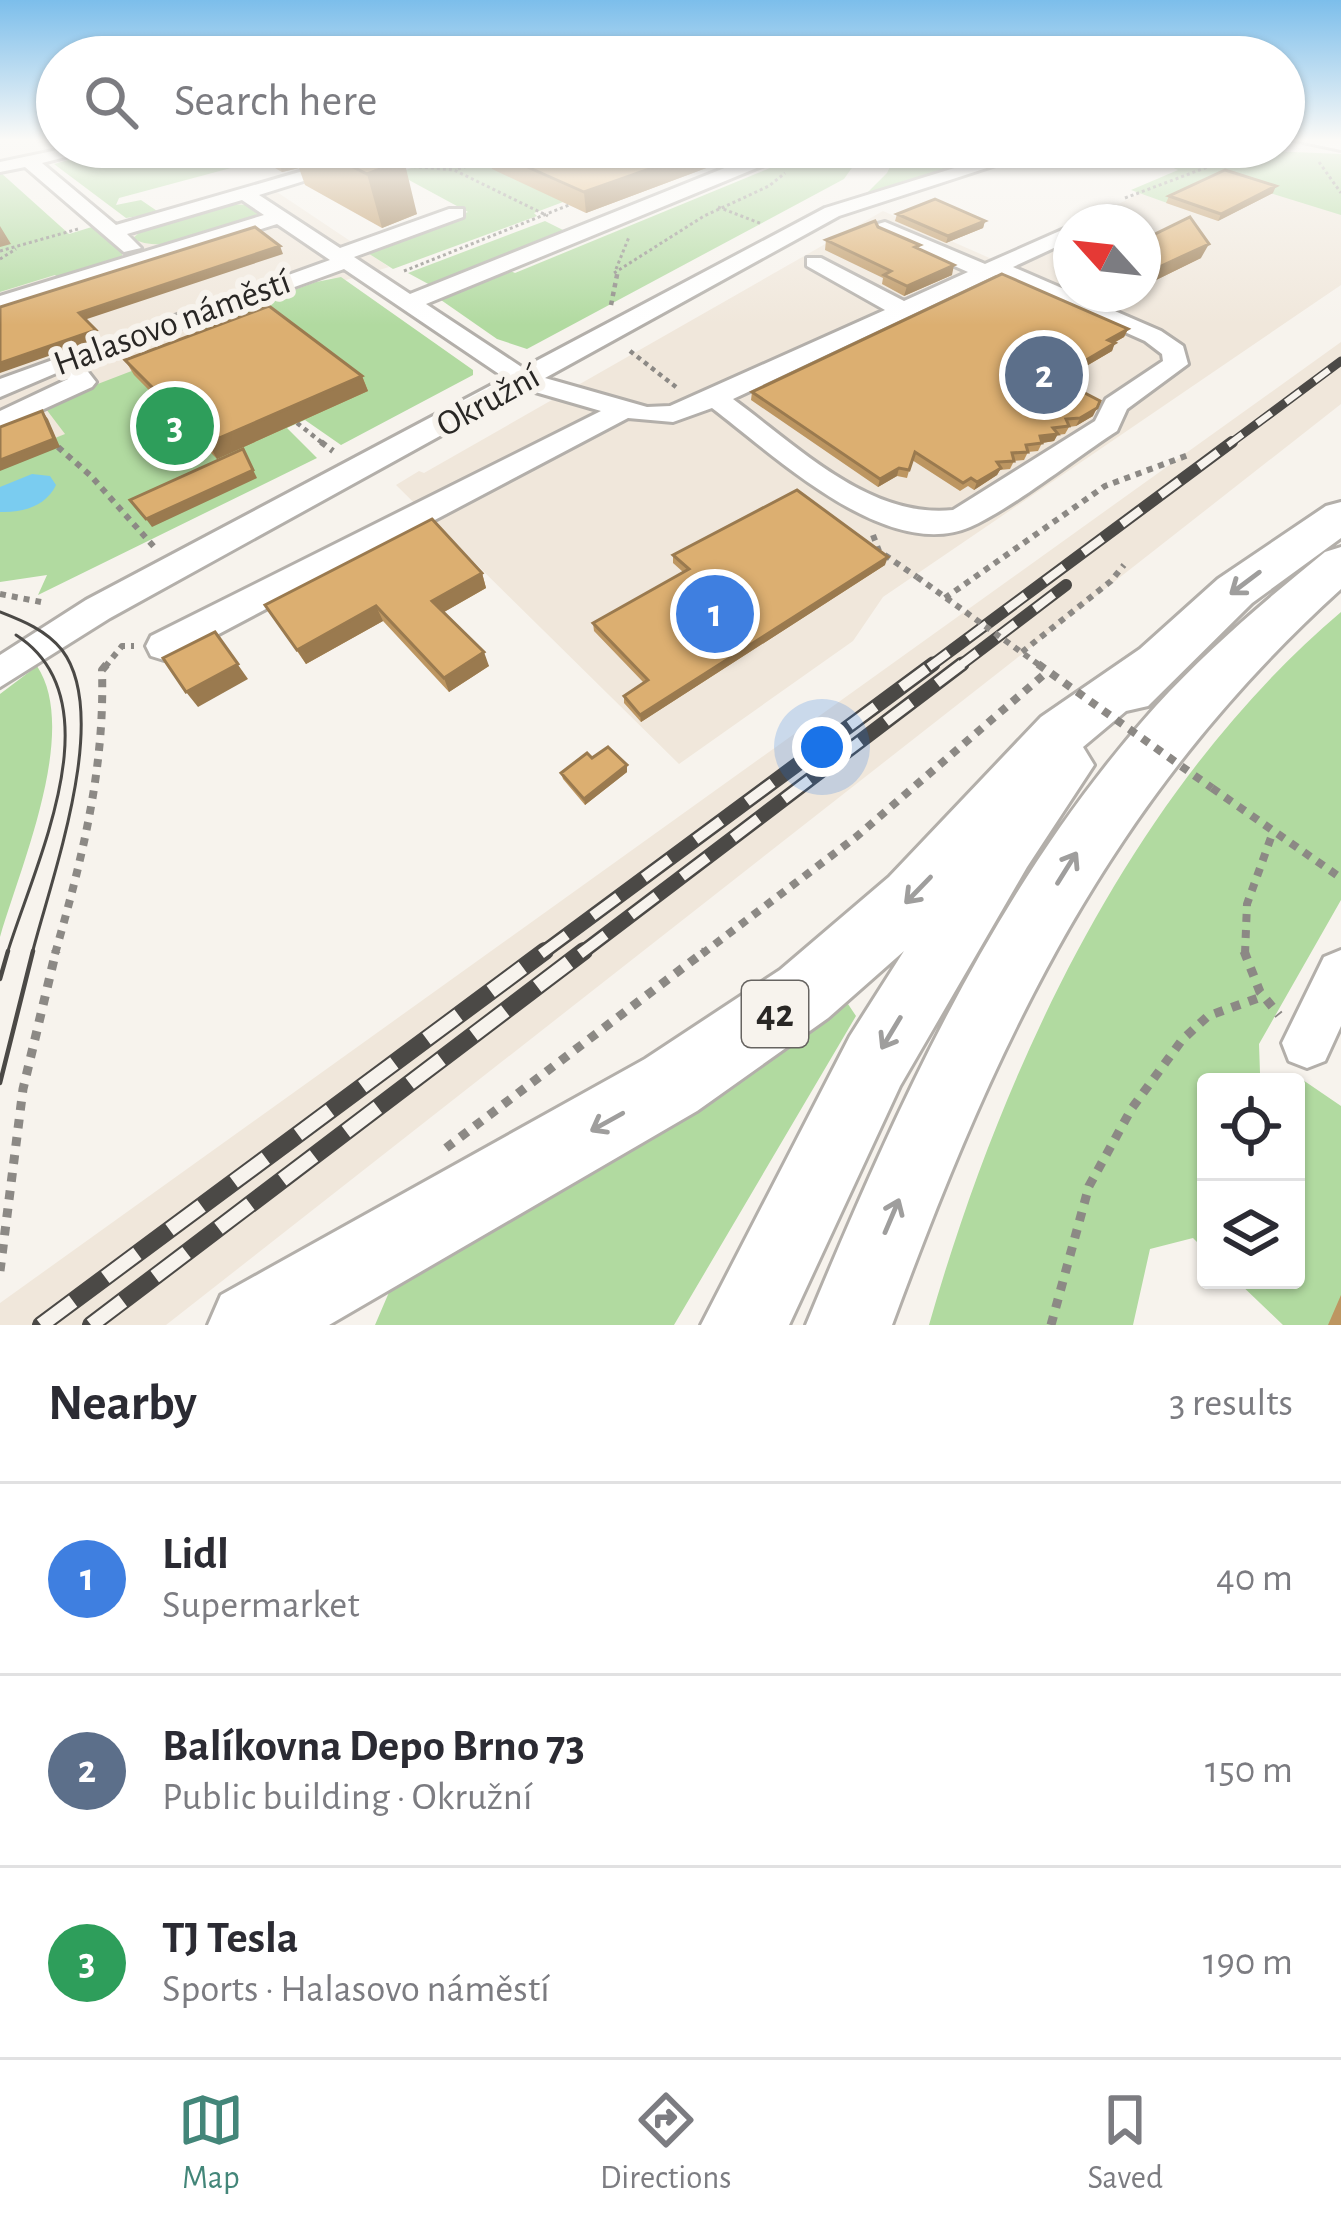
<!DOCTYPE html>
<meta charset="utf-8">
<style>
body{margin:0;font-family:"Alegreya Sans",sans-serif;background:#f7f7f7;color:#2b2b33}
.controls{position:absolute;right:36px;bottom:36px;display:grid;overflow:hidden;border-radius:12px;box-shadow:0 3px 9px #0004}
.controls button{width:108px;height:108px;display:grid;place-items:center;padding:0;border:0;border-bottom:3px solid #e1e1e2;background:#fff;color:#2b2b33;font:60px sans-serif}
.compass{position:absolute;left:1053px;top:204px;width:108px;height:108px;border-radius:50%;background:#fff;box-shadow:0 3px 9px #0004;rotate:297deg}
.you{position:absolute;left:822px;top:747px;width:42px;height:42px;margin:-30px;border:9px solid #fff;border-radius:50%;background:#1a73e8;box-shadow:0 0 0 18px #1a73e833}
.badge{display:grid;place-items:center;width:78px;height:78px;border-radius:50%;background:#438679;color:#fff;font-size:39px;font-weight:700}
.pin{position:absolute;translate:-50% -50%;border:6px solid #fff;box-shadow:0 3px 12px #0006}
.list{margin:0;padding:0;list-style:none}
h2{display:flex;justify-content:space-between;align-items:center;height:156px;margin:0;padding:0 48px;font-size:51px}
h2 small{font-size:39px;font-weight:400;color:#7c7c81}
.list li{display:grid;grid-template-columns:78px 1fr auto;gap:36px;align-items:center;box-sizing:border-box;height:192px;padding:0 48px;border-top:3px solid #e1e1e2}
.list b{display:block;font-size:45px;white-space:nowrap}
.list p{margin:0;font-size:39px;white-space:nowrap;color:#7c7c81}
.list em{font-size:39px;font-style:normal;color:#7c7c81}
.icon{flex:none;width:66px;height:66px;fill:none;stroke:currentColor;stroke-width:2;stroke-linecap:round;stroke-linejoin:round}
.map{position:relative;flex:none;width:1341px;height:1325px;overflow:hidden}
.search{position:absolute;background:#fff;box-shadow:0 3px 9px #0004;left:36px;right:36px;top:36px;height:132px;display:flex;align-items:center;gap:30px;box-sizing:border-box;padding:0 42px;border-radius:66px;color:#7c7c81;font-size:45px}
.sheet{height:732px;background:#fff}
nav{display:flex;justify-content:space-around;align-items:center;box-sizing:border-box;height:168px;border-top:3px solid #e1e1e2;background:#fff;font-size:33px;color:#7c7c81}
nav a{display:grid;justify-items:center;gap:6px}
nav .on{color:#438679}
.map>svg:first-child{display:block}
.built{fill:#f0e7db}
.green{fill:#b1daa0}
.water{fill:#7accf0}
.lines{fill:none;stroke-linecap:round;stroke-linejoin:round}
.minor-casing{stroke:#b3afaa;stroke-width:6}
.highway-casing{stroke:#b3afaa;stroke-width:6}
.path-far4{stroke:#8c8985;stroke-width:3;stroke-dasharray:3 3;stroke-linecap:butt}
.path-far3{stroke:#8c8985;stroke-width:4.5;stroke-dasharray:4.5 4.5;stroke-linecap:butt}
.path-far2{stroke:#8c8985;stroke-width:6;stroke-dasharray:6 6;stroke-linecap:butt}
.path-far1{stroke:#8c8985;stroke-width:8;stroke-dasharray:8 8;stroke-linecap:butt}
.path{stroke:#8c8985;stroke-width:9;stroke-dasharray:9 9;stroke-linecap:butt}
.minor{fill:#fff;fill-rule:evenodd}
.highway{fill:#fff;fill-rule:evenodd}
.tram-far1{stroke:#4b4946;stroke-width:3}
.tram{stroke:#4b4946;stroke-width:4.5}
.rail-far3-casing{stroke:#4b4946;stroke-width:9}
.rail-far2-casing{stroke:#4b4946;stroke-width:12}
.rail-far1-casing{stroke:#4b4946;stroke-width:15}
.rail-casing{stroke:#4b4946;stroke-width:18}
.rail-far3{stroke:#f7f3ed;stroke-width:6;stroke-dasharray:18;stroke-linecap:butt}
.rail-far2{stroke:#f7f3ed;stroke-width:8;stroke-dasharray:24;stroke-linecap:butt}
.rail-far1{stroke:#f7f3ed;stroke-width:10;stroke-dasharray:32;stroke-linecap:butt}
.rail{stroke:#f7f3ed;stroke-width:14;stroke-dasharray:40;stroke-linecap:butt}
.path-bridge-far1{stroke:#8c8985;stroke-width:6;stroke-dasharray:6 6;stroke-linecap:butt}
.path-bridge{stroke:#8c8985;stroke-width:8;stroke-dasharray:8 8;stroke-linecap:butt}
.wall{fill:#bd9661}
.shaded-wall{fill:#9a7a4f}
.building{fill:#dcaf71;stroke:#9a7a4f;stroke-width:3}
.oneway{stroke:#9f9e9d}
.labels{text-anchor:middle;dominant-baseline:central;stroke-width:12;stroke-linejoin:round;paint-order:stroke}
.far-street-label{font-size:36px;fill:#292725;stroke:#f7f3ed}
.shield{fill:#f7f3ed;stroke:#676461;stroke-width:3}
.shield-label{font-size:39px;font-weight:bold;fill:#292725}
</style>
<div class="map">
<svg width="1341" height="1325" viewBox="0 0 1341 1325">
<rect width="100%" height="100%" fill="#f7f3ed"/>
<path class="built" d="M1222,177L1341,214V285L883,597L853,641L679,764L396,485L419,471L424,473L883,211L1010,267L1071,238V294H1143V222H1103L1121,214L1108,209L1141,193L1167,203Z
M274,190L389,267L346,280L328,278L200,324L216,339L66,434L0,460V292L55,275L109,238Z
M1341,342V404L166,1325H0V1303Z"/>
<path class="green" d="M115,147H130L139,157L172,147H309L119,198L116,205L141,200L160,213L126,218L54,164Z
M429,147H561L563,202L534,213L537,216L393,269L363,250L468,212L396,173L427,163L409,153Z
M742,147H861V155L844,179L527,349L497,339L441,300L504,268L515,273L782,163Z
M1179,147L1341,154V215L1222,178L1167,203L1131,190L1178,170L1133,150Z
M897,152L958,168L863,197L887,173Z
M0,172L69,234L95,226L123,248L122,256L109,265L61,280L55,275L0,292Z
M227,204L250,205L259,214C237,232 157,256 133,238L145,228Z
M545,221L567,232L432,286L408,273Z
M341,277L473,370V375L341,445L305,420L287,428L317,458L38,595L47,575L0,582V460L65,434L43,405L215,339L199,324L316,282Z
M1341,612V900L1259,1044L1260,1073L1300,1078L1341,1106V1299L1329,1325H1283L1236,1280H1296V1082H1206V1251L1193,1238L1150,1249L1133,1325H929C1003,1066 1133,788 1341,612Z
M37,666C80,731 20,867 0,937V694Z
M846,1001L856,1016L674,1325H375L399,1269Z"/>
<path class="water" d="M32,474L50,476L56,485C46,506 23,513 0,512V487Z"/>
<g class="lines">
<g class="minor-casing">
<path id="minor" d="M1289,139L1341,140V150Z
M72,147H105L42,163L116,225L386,147H412L259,195L340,248L449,209H463V217L354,257L410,294L762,153H774V161L426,304L523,368L825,208L961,166L892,147H922L969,158L1051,147H1097L999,164L839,216L545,378L647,407L670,406L885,310L807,266V258H821L904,301L968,272L878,232V224L885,222L985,264L1071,226V240L1013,267L1161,331L1183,346L1188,364L1127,409L1117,431C1075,458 1013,508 970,527C886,563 773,454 712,408L673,422L628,418L177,656L164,660L151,656L146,646L151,636L601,411L525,389L110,618L0,687V655L86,600L505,378L344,269L82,364L96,382L92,387L0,429V411L68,379L61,371L0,397V379L330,260L277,224L0,310V296L264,215L242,200L127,234L141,248L124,252L25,167L0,172V162ZM996,275L1145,341L1162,354L1163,361L1106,399L1095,421L953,510C869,519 796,445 733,399Z
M1112,207L1119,209V217L1082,222Z
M1341,950V1026L1325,1061L1307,1068L1289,1061L1282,1043L1324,957Z"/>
</g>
<g class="highway-casing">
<path id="highway" d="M1341,502V538L1252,603L1148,706L1126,711L1083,747L1094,765L1027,867L900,1086L789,1325H701L850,1036L904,951L828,1018L697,1111L329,1325H208L221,1295L645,1059L780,970L889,877L1041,717L1140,649L1218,579L1326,506Z
M1341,547V589C1109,799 998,1037 892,1325H806C897,1106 996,884 1156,706C1208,649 1266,600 1325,552Z"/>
</g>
<path class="path-far4" d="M1319,162L1341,193
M407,166L454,170L548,216
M458,169L497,157
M1125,198L1261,147
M718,207L762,224
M0,251L78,229
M0,259L16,249
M616,269L629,237
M404,271L569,205
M614,273L704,216L769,186L785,173"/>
<path class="path-far3" d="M611,305L618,270
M630,351L676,387
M297,423L325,445"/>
<path class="path-far2" d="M321,442L333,451
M58,447L91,476L155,548
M873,535L879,551L917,577
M0,594L41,602
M945,598L1105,486L1191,454
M1022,652L1111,581L1124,565
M105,667L122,646H134"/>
<path class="path-far1" d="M1212,788L1341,878
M55,954C82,859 105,769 102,670L107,664
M702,954L856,837L1048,671
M1245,954L1247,904L1273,832"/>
<path class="path" d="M1244,951L1260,992L1279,1015
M446,1148L705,951
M0,1271L23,1089L56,951
M1051,1325L1089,1186L1132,1108L1182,1040L1208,1016L1261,997"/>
<use href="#minor" class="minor"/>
<use href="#highway" class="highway"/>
<path class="tram-far1" d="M0,612C23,621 46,630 62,650C112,716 51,879 32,954
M7,954C34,865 118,700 16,635"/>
<path class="tram" d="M0,979L8,951
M0,1083L33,951"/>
<g class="rail-far3-casing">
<path id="rail-far3" d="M1228,445L1341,361"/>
</g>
<g class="rail-far2-casing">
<path id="rail-far2" d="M929,667L1232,442
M958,667L1066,585"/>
</g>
<g class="rail-far1-casing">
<path id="rail-far1" d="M541,954L933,664
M580,954L962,664"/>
</g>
<g class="rail-casing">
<path id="rail" d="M41,1325L545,951
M91,1325L584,951"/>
</g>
<use href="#rail-far3" class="rail-far3"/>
<use href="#rail-far2" class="rail-far2"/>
<use href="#rail-far1" class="rail-far1"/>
<use href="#rail" class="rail"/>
<path class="path-bridge-far1" d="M917,577L1042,667"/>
<path class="path-bridge" d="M1038,664L1212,788"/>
</g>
<path class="wall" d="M262,147H376L417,214L382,228L305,185L299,168L282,172L268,164Z
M498,147H750L749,152L586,213L492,169L489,150Z
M1273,193L1218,221L1166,203L1169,196Z
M897,214L985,221L983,228L946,243L895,221Z
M878,227L920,245L919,249L952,275L904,296L882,284L883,278L825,250L826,240Z
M1143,240L1201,258L1152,282L1143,278Z
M1128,329L1124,337L1114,343L1112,351L1061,381L1093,416L1076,426L1069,427L1065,434L1057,435L1054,441L1042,443L1038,451L1028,452L1024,460L1014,461L1010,469L1000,470L997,475L974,490L968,486L960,491L912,460L907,478L897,476L878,487L751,400L752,392Z
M125,360L362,376L368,391L217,459L134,375Z
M673,555L885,565L641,722L624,703V696L644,683L594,631L593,623L683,572L673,563Z
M482,573L486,588L444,612L489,666L449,692L383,621L306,664L265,605Z
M592,758L627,765V772L585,805L563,779L561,773Z
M1341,1295V1325H1328Z"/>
<path class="shaded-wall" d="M273,147H292L299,168L282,172Z
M712,147H750L749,152L586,213L584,192Z
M404,160L417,214L382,228L367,174Z
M1276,186L1273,193L1218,221L1221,214Z
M985,221L983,228L946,243L948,236Z
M0,226L11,244L0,247Z
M1209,244L1201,258L1152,282L1159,267Z
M280,246L283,254L84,320L79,313Z
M954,265L952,275L904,296L907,286Z
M1128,329L1124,337L1104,348L1108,340Z
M96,330L100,338L0,373V363Z
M1115,343L1112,351L1052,386L1056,378Z
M362,376L368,391L217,459L208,443Z
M1097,408L1093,416L1076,426L1080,418Z
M42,411L48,419L60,447L0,471V460Z
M1058,434L1054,441L1036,444L1040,436Z
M243,449L257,478L152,527L146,519Z
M899,468L897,476L878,487L880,479Z
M1001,468L997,475L974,490L977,482Z
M888,557L885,565L641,722L640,715Z
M482,573L486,588L437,616L432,601Z
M376,606L383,621L306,664L297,650Z
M215,632L248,679L198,707L186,692Z
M484,652L489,666L449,692L444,678Z
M627,765V772L585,805L584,799Z"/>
<path class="building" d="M314,147H376L404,160L367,174Z
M498,147H712L584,192L489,150Z
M1225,170L1276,186L1221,214L1169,196Z
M935,199L985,221L948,236L897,214Z
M1190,217L1209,244L1159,267L1143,261V240Z
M875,221L878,227L920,245L915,247L954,265L907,286L884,275L891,271L826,240Z
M255,227L280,246L79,313L96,330L0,363V307Z
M1002,274L1128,329L1108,340L1115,343L1056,378L1100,401L1097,408L1080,418L1066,419L1069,426L1053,428L1058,434L1040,436L1042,443L1026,445L1028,452L1012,453L1014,461L997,462L1001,468L977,482L971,478L963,483L915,452L909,470L899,468L880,479L752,392Z
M269,306L362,376L208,443L125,360Z
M42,411L54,439L0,460V427Z
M243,449L253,470L146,519L130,500Z
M797,490L888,557L640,715L624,696L648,680L593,623L689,569L673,555Z
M432,519L482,573L432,601L484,652L444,678L376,606L297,650L265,605Z
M215,632L238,664L186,692L163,658Z
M608,747L627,765L584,799L561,773L587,753L592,758Z"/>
<defs><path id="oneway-shaft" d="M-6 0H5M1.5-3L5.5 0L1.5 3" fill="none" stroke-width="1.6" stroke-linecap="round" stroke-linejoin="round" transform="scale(3)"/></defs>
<g class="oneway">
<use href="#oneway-shaft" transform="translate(1245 583) rotate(143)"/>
<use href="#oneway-shaft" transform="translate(1067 868) rotate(-58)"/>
<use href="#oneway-shaft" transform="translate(918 890) rotate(134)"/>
<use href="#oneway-shaft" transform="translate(891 1033) rotate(121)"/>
<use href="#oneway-shaft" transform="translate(607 1122) rotate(151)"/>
<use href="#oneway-shaft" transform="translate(892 1216) rotate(-67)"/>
</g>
<linearGradient id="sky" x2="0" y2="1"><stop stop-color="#7cbeeb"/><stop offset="0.43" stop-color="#fbfaf7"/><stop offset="1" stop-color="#fbfaf7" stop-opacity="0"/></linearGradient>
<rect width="1341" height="325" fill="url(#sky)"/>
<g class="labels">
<g class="far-street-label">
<text transform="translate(172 323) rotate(-20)">Halasovo náměstí</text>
<text transform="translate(488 401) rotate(-29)">Okružní</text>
</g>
<rect class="shield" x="742" y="981" width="66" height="66" rx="9"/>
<g class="shield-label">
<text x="775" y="1014">42</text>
</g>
</g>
</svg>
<div class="controls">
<button><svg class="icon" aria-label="locate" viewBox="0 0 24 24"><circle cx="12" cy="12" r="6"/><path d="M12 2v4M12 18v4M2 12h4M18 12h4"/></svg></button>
<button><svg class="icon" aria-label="layers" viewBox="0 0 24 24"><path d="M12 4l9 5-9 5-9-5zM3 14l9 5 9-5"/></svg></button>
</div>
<svg class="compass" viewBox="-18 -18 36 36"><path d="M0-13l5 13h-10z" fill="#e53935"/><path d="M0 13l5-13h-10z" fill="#7c7c81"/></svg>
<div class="you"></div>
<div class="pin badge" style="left:715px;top:614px;background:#3f7fe0">1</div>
<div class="pin badge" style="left:1044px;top:375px;background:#5c6f8a">2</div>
<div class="pin badge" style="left:175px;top:426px;background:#2e9e5b">3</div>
<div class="search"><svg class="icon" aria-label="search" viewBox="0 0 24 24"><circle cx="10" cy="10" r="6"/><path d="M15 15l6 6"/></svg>Search here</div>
</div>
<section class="sheet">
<h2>Nearby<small>3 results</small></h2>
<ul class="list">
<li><span class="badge" style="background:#3f7fe0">1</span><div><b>Lidl</b><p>Supermarket</p></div><em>40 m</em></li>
<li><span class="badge" style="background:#5c6f8a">2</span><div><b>Balíkovna Depo Brno 73</b><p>Public building · Okružní</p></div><em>150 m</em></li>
<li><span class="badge" style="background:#2e9e5b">3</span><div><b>TJ Tesla</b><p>Sports · Halasovo náměstí</p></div><em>190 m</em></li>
</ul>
</section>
<nav>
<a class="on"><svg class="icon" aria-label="map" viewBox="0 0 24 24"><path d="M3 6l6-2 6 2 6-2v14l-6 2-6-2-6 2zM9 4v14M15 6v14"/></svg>Map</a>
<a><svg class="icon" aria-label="directions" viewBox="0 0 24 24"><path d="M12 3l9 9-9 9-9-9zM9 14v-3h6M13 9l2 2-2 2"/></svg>Directions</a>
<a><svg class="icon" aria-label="saved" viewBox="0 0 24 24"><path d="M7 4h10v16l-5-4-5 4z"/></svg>Saved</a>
</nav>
